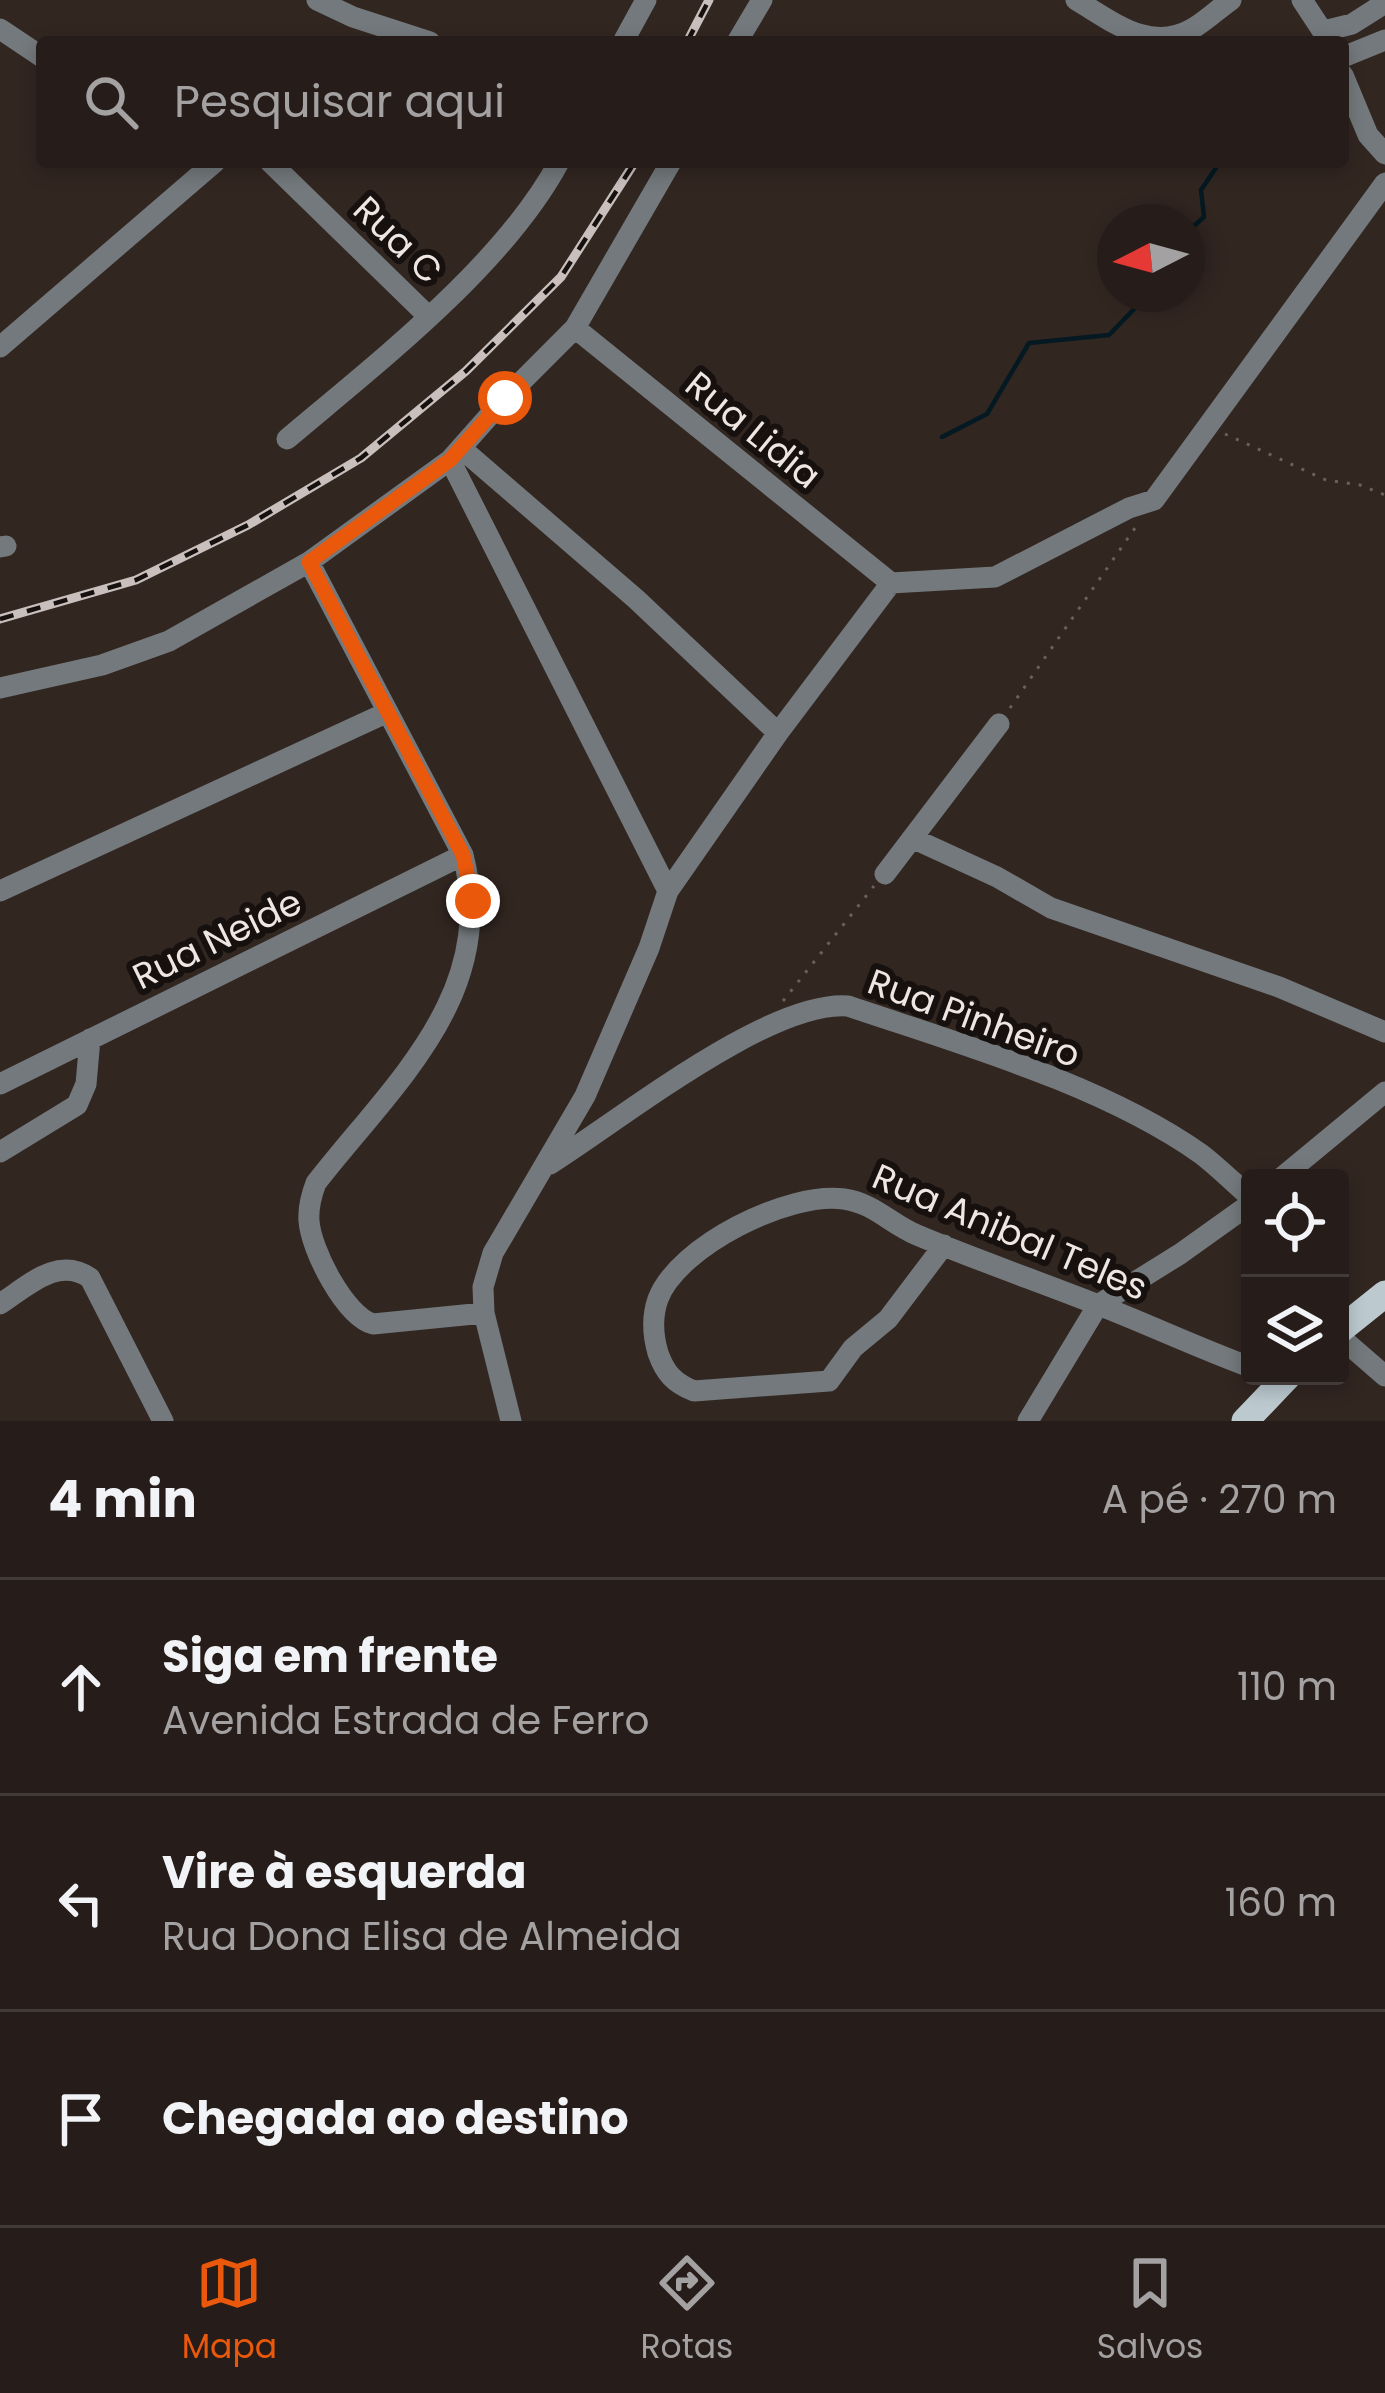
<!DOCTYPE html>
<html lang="pt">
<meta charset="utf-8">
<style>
body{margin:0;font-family:Poppins,sans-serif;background:#2e2522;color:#f1f3f6}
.controls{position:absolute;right:36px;bottom:36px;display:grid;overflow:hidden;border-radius:12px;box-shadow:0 6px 18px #0003}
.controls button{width:108px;height:108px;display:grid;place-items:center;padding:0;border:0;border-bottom:3px solid #423a38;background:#261c19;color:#f1f3f6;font:60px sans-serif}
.compass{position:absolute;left:1097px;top:204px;width:108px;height:108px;border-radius:50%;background:#261c19;box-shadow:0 6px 18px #0003;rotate:264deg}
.stop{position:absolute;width:36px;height:36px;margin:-27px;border:9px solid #ea580c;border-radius:50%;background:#fff}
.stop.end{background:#ea580c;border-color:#fff;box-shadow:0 3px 12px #0008}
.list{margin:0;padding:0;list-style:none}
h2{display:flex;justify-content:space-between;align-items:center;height:156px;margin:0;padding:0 48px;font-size:51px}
h2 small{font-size:39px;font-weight:400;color:#a4a1a2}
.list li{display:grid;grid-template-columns:78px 1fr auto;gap:36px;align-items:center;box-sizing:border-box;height:216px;padding:0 48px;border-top:3px solid #423a38}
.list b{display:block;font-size:45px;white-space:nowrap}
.list p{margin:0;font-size:39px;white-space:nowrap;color:#a4a1a2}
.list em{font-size:39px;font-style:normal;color:#a4a1a2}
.icon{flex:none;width:66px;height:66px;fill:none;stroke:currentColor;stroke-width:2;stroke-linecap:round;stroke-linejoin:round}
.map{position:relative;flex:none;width:1385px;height:1421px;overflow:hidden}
.search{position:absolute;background:#261c19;box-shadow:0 6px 18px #0003;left:36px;right:36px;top:36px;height:132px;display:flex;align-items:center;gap:30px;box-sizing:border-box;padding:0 42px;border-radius:12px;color:#a4a1a2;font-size:45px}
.sheet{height:804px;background:#261c19}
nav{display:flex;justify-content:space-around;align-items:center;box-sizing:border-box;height:168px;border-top:3px solid #423a38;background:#261c19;font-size:33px;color:#a4a1a2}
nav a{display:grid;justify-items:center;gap:6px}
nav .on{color:#ea580c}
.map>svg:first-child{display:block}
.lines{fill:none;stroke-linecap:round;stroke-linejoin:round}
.stream{stroke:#041922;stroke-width:4.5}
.path{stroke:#6b605c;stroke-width:3;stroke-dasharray:3 9;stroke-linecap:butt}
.minor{stroke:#73797c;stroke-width:21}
.major{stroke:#bccad0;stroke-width:27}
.rail-casing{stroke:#c9c0bd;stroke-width:9}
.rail{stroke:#16100e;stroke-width:4.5;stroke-dasharray:14;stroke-linecap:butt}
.route{stroke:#ea580c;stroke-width:15}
.labels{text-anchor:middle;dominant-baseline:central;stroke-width:12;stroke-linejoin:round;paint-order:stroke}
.street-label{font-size:36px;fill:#eee6e3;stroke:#16100e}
</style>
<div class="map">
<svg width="1385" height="1421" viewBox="0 0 1385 1421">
<rect width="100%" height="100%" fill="#322621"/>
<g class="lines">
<path class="stream" d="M1187,232L1204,217L1201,190L1220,162
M942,437L987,414L1029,343L1109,335L1140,303L1143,294"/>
<path class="path" d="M1225,434L1326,480L1360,485L1385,495
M1010,708L1135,528
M783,1001L874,886"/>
<path class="minor" d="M317,0L353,17L430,42
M1076,0C1112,21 1149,53 1192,29C1206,21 1218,9 1231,0
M1302,0L1329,41
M0,29L42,57
M1324,31L1352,24L1385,3
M623,42L646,0
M737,42L762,0
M1343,57L1385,40
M1343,75L1368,135L1385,154
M270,162L427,315
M575,328L891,583
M0,347L215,162
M287,439C378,362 503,266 559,162
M462,449L636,599L778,733
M450,460L668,891
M0,547L6,546
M309,562L463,855C499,994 393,1084 316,1183C311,1196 308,1207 309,1221C311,1250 345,1316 373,1324L484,1313
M891,583L995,577L1129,508L1154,500L1385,183
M0,688L102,665L169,641L309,562L450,460L505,398L575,328L671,162
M912,838L997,877L1051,908L1279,987L1385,1032
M885,874L999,724
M0,891L388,712
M0,1084L463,855
M0,1152L77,1105L86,1084L90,1039
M550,1164C620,1120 769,1000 848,1006C960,1044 1104,1085 1201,1154C1218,1167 1234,1183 1250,1197
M1281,1178L1385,1092
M944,1245L888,1319L853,1348L829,1381L694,1391C674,1383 665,1373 658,1353C653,1336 652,1316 658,1299C678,1246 789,1191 844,1199C873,1203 891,1224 917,1235C979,1261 1043,1283 1106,1308C1154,1327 1201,1349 1250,1367
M0,1304C29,1285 58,1256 90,1278L163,1421
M1340,1337L1385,1376
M511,1421L484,1313L483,1287L493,1253L585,1096L649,948L668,891L778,733L891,583
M1028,1421L1098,1305L1180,1254L1250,1204"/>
<path class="major" d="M1340,1330L1385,1294
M1245,1421L1288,1376"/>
<g class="rail-casing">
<path id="rail" d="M687,42L709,0
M0,619L136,580L248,525L361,458L466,371L561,277L635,162"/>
</g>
<use href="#rail" class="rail"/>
</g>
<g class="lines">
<path class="route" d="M473,901L463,855L309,562L450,460L505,398"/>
</g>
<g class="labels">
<g class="street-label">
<text transform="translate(398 240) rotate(44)">Rua C</text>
<text transform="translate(753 430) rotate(39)">Rua Lidia</text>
<text transform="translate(217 939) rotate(-26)">Rua Neide</text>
<text transform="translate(974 1018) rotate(20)">Rua Pinheiro</text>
<text transform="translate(1010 1232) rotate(23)">Rua Anibal Teles</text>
</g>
</g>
</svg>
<div class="controls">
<button><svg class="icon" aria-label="locate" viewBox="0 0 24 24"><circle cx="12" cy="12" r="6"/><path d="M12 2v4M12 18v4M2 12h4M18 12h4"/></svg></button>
<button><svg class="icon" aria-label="layers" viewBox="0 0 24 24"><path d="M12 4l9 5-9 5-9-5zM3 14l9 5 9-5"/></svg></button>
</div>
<svg class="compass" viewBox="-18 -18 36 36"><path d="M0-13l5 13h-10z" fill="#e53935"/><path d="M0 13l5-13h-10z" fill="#a4a1a2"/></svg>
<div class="stop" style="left:505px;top:398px"></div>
<div class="stop end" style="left:473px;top:901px"></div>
<div class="search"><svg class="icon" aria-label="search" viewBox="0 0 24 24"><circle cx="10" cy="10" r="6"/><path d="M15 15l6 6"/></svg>Pesquisar aqui</div>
</div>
<section class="sheet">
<h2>4 min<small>A pé · 270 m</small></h2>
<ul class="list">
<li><svg class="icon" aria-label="ahead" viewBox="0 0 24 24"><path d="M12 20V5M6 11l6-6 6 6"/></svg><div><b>Siga em frente</b><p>Avenida Estrada de Ferro</p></div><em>110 m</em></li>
<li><svg class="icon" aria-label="left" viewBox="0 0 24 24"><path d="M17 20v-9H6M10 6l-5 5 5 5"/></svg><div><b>Vire à esquerda</b><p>Rua Dona Elisa de Almeida</p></div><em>160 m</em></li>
<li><svg class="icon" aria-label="arrive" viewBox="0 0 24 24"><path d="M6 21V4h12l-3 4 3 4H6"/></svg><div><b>Chegada ao destino</b></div></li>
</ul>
</section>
<nav>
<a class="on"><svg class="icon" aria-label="map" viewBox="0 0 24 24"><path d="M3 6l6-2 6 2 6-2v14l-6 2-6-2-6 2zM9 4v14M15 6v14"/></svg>Mapa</a>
<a><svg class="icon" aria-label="directions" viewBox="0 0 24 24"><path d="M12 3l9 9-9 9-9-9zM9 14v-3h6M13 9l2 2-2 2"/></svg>Rotas</a>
<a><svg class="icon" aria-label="saved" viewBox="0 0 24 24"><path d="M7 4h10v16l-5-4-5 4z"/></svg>Salvos</a>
</nav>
